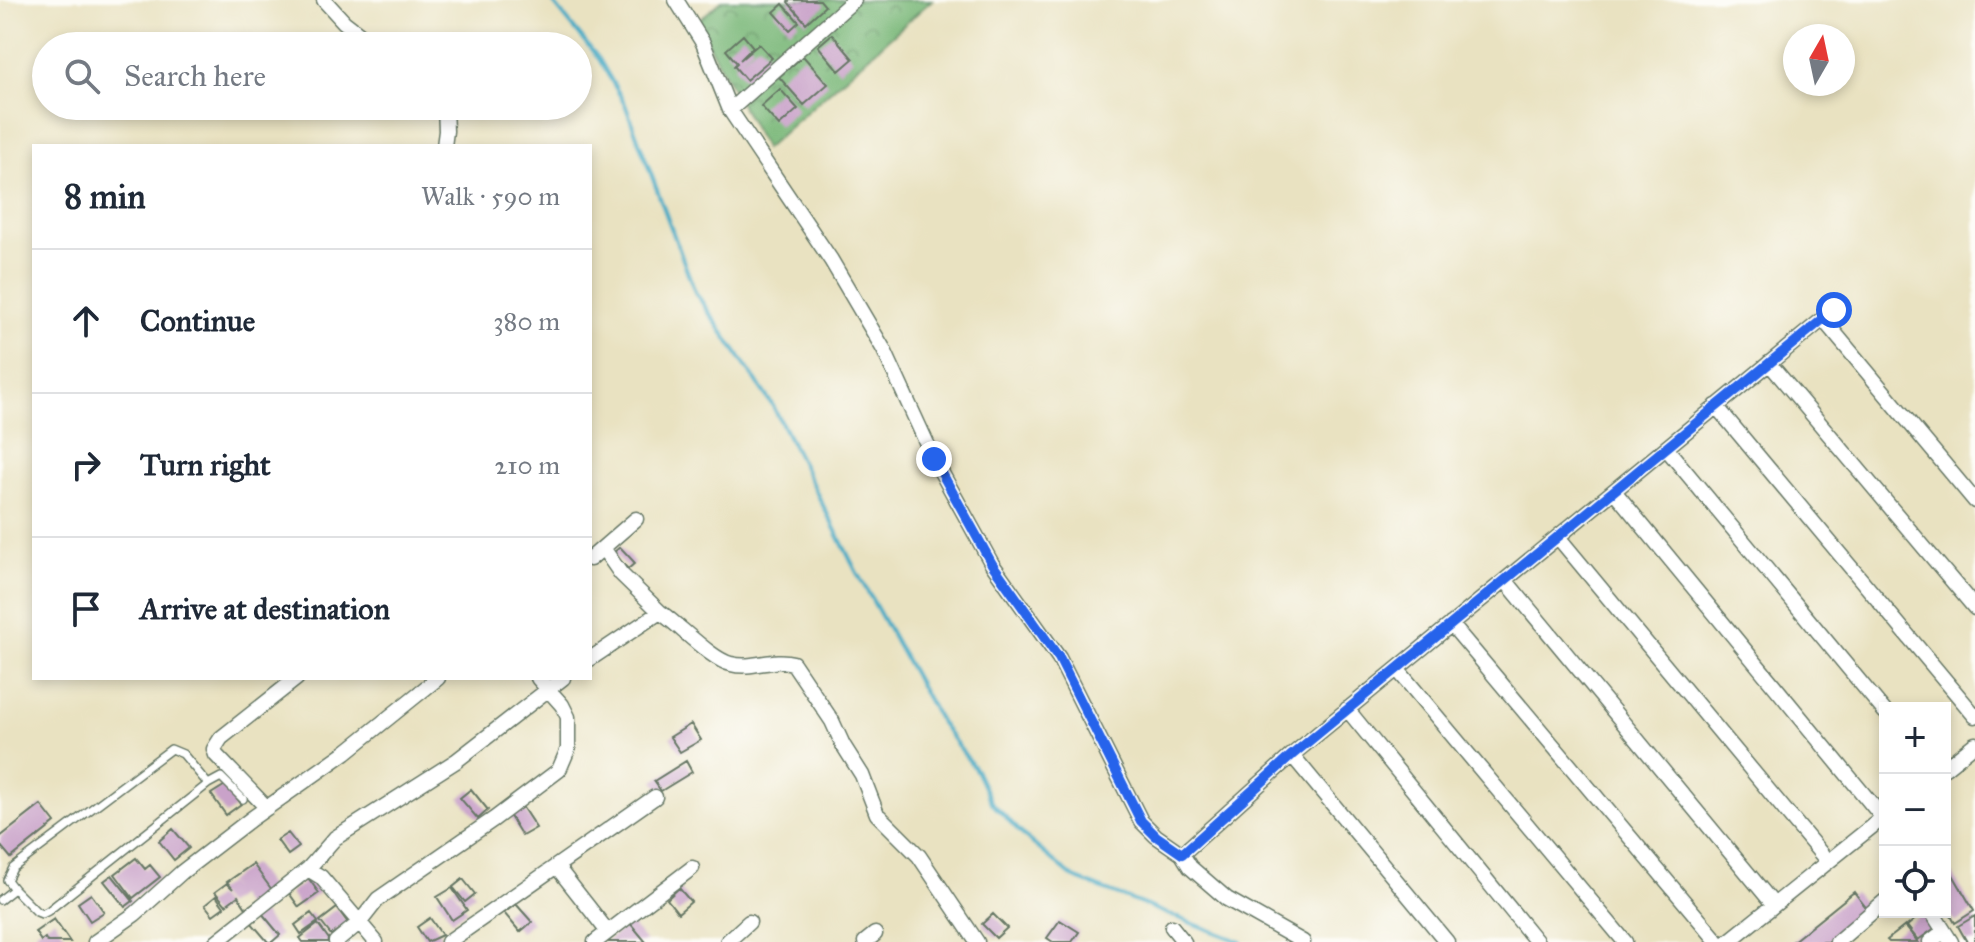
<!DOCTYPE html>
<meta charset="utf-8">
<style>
body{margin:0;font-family:"IM FELL Great Primer",serif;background:#f2f2f3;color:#1f2937}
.controls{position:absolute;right:24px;bottom:24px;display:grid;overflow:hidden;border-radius:0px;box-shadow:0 4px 12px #0003}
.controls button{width:72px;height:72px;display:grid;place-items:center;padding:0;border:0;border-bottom:2px solid #e0e1e3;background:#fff;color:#1f2937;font:40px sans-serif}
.compass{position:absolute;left:1783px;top:24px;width:72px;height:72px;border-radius:50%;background:#fff;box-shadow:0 4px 12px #0003;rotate:9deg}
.stop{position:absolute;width:24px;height:24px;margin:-18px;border:6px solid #2563eb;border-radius:50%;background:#fff}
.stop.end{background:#2563eb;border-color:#fff;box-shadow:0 2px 8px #0008}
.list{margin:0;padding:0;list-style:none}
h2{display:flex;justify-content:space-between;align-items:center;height:104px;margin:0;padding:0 32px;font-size:34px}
h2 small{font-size:26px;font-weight:400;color:#747a83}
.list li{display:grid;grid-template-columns:52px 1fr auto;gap:24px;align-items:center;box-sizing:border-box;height:144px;padding:0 32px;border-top:2px solid #e0e1e3}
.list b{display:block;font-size:30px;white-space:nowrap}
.list em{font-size:26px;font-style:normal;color:#747a83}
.icon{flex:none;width:44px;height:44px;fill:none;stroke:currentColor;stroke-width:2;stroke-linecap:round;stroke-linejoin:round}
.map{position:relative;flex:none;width:1975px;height:942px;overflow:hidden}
.search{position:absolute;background:#fff;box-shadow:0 4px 12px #0003;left:32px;top:32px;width:560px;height:88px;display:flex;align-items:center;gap:20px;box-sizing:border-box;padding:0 28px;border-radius:44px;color:#747a83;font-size:30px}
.panel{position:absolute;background:#fff;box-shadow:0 4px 12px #0003;left:32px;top:144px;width:560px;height:536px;border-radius:0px}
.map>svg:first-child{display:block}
.forest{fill:url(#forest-crowns);stroke:#4c7a56;stroke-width:2}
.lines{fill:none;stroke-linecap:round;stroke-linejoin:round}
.stream{stroke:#45aac5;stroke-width:4}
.building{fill:#c9a2c9}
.lane-casing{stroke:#667765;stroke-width:10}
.street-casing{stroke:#667765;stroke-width:17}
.lane{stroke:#fff;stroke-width:7}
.street{stroke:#fff;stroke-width:14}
.route{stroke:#2563eb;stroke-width:10}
</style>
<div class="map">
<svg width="1975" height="942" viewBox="0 0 1975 942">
<defs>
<pattern id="forest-crowns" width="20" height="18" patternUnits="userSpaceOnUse" patternTransform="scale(2)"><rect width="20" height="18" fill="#7ab879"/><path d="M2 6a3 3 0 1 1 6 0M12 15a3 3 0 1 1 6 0" fill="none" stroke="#639764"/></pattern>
</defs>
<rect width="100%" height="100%" fill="#fdfcf7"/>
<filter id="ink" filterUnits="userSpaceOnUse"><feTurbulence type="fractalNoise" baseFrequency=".0125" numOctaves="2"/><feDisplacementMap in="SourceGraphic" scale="16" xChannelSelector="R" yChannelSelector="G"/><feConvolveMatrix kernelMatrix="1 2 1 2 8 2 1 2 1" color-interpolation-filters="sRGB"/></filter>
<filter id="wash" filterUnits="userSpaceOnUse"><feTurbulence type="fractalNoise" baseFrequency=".006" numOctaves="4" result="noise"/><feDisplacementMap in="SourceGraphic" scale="32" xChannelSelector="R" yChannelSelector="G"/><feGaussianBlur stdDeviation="1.8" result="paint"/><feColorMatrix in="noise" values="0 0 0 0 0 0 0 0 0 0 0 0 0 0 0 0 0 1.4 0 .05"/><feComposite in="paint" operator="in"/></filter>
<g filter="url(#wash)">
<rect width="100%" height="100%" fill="#e9e2c1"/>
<path class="forest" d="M723,0H932L765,149L696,22Z"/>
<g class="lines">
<path class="stream" d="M551,0L599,59L625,104L695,292L773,406L856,571L941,723L976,770L991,802L1026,838L1074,878L1241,942"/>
</g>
<g id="blocks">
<path class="building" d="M790,0H820L825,6L806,23L788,2Z
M783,4L799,22L790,30L774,12Z
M832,34L853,59L839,71L818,46Z
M743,35L753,47L740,60L759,44L772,58L746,80L734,66L737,63L726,50Z
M803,56L828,84L804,105L779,77Z
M780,89L798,109L779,126L761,106Z
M620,547L635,563L628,569L613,553Z
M691,724L701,740L680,752L670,737Z
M686,761L692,772L661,791L654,781Z
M227,784L241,804L226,815L211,794Z
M471,789L488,810L478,819L460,798Z
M41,805L55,823L11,858L0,845V837Z
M521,805L536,828L522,836L508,813Z
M173,829L189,848L174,860L159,841Z
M288,833L299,847L288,855L277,840Z
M136,858L145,869L150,865L160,877L133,898L115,874Z
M1945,861L1974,911L1955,923L1945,905Z
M253,864L272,890L246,908L238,896L226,905L215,892L227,883L233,889L227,882Z
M112,875L133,901L125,907L104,881Z
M306,875L319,893L299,907L289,893L302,884L300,880Z
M463,879L475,894L465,902L453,887Z
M452,888L467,910L452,920L437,897Z
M679,888L691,902L678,913L667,899Z
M1854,892L1868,910L1828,942H1792Z
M91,894L104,912L90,921L78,903Z
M216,896L224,907L213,915L205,905Z
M516,904L532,922L520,932L504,913Z
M337,908L348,923L331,935L320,921Z
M261,912L280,935L272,942H268L250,921Z
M311,913L318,922L301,934L295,925Z
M1923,913L1935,928L1918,940L1907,926Z
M993,914L1007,928L996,938L982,924Z
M1975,916V942H1967L1958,926Z
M430,918L442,935L427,942L417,927Z
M54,919L70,942H47L45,938L41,941L35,932Z
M1060,920L1079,932L1072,942H1053L1047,938Z
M630,923L646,942H606Z
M318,924L331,942H303L300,938Z
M1905,926L1918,942H1889L1887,940Z"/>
</g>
</g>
<g filter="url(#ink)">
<use href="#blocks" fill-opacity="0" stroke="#667765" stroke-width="2"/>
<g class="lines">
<g class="lane-casing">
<path id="lane" d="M14,889L37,912L42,914L48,911L208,784
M0,900L14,889L7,880L13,868L171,749L183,754L208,784L221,777L243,799"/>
</g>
<g class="street-casing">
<path id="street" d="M324,0L344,22L375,46
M676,0L703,43L730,110L831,260L884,350L934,459L992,564L1059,658L1141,821L1156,836L1182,854L1190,867L1227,899L1303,942
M730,110L854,0
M444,146L446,131L445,106
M1823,319L1975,501
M1769,363L1975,608
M1716,406L1975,716
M1666,448L1885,712
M1614,491L1883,818
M1558,537L1828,862
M603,548L621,574L660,612
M590,559L636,519
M1505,580L1774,905
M1451,624L1718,942
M590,659L660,612C678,624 712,660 731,664C753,670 772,657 793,663L832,721L843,745L862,775L877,814L919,856L977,942
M1397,669L1625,942
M1347,709L1537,942
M1292,755L1447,942
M1945,768L1975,744
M267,808L216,755L214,749L221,738L297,678
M1182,854L1292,755L1834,310
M557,867L608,932L595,942
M308,869L335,838L456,761L563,678
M1932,912L1951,942
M1172,927L1184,942
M608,932L692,868
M95,942L135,914L182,872L251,819L346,752L438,678
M216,942L308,869L321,877L376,942
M336,942L360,922L378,899L494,819L559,770L568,749V717L562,705L538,678
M448,942L655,797
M727,942L749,922
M865,942L875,934
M1728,942L1885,816
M1837,942L1885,901
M1930,942L1944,931"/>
</g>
<use href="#lane" class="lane"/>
<use href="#street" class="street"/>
</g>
</g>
<g class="lines" filter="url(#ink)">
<path class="route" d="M934,459L992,564L1059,658L1141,821L1156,836L1182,854L1292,755L1834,310"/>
</g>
</svg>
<div class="controls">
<button>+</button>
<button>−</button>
<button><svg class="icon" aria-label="locate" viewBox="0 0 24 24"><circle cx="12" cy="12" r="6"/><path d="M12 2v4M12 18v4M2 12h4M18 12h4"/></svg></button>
</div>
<svg class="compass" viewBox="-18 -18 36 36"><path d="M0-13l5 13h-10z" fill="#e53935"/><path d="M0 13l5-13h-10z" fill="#747a83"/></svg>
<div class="stop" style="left:1834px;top:310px"></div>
<div class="stop end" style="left:934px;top:459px"></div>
<div class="search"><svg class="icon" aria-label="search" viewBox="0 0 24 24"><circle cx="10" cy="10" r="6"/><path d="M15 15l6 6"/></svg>Search here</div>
<section class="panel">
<h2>8 min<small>Walk · 590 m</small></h2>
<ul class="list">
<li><svg class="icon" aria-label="ahead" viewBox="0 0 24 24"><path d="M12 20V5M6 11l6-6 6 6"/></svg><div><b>Continue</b></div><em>380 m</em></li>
<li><svg class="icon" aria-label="right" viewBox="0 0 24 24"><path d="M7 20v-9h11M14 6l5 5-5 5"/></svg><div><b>Turn right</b></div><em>210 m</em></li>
<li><svg class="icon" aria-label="arrive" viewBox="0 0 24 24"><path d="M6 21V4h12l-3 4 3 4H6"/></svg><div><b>Arrive at destination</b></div></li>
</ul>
</section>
</div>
